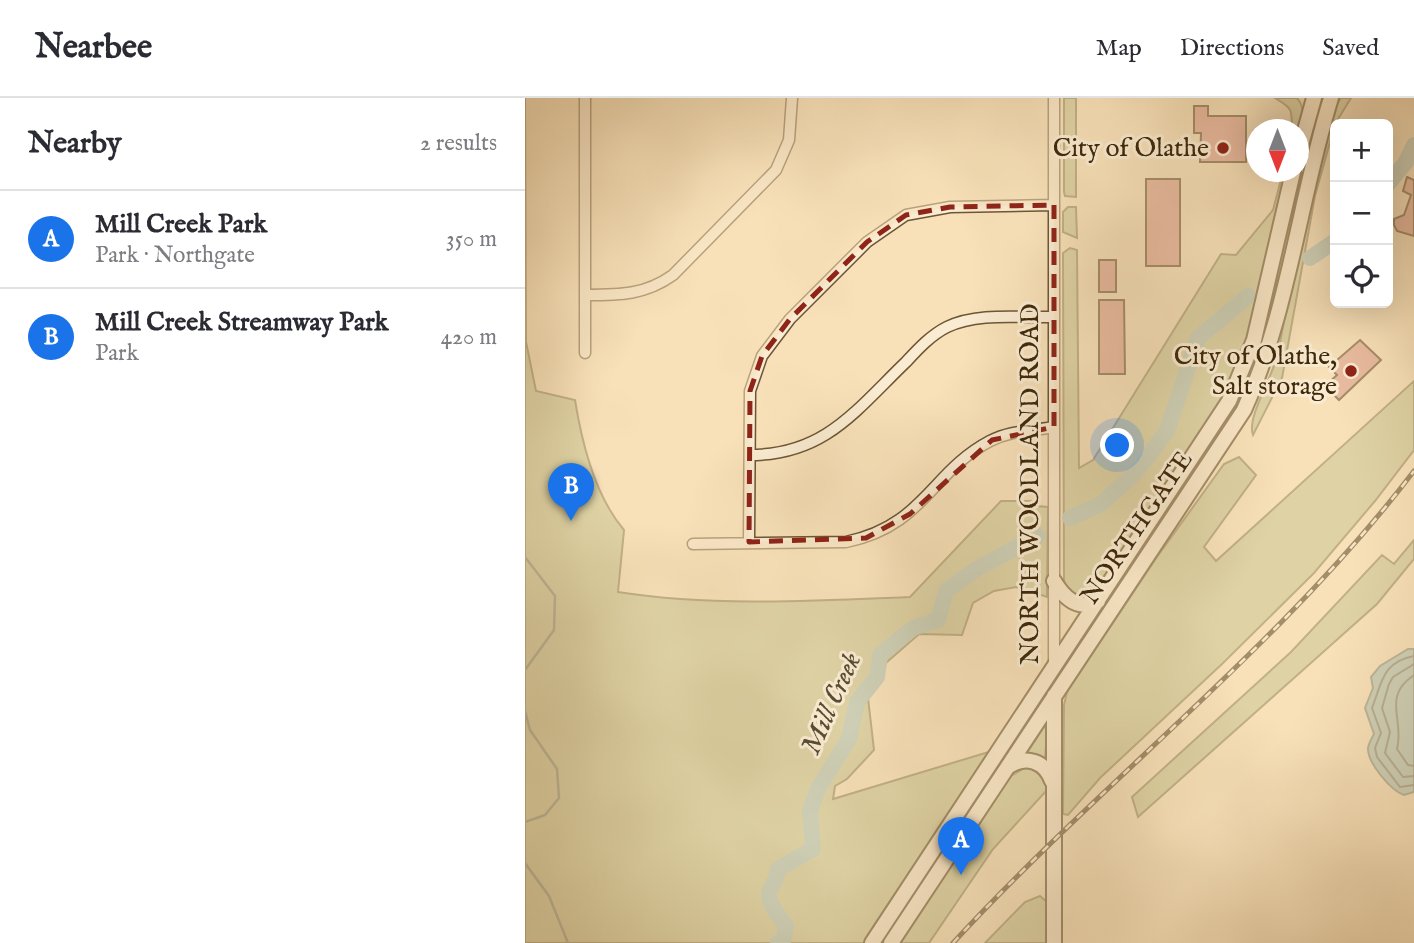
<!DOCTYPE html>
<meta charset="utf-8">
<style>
body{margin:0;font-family:"IM FELL English",serif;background:#f7f7f7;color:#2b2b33}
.controls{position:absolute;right:21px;top:21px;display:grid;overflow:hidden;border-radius:10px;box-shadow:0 7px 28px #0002}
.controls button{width:63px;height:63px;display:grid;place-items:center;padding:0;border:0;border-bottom:2px solid #e1e1e2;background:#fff;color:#2b2b33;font:35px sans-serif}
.compass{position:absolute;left:721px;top:21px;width:63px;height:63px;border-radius:50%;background:#fff;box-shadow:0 7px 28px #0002;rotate:180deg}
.you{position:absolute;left:593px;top:348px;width:24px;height:24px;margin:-18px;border:5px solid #fff;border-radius:50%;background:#1a73e8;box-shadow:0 0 0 10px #1a73e833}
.badge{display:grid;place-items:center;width:46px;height:46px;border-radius:50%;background:#1a73e8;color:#fff;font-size:23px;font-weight:700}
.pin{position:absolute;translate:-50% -58px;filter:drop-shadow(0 2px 4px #0008)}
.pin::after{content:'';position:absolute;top:37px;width:24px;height:21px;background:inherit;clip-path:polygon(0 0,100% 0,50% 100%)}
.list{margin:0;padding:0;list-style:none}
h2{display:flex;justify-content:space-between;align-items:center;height:91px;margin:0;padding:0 28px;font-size:30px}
h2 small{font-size:23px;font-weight:400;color:#7c7c81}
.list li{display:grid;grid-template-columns:46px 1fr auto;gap:21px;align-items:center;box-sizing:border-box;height:98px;padding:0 28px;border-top:2px solid #e1e1e2}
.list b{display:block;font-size:26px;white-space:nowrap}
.list p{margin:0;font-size:23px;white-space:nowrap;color:#7c7c81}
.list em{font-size:23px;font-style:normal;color:#7c7c81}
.icon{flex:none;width:38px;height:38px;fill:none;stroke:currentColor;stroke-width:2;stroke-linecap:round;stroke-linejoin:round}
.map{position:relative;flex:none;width:889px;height:845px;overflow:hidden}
header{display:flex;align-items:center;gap:42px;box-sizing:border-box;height:98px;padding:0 35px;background:#fff;border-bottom:2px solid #e1e1e2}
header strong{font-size:33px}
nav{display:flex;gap:38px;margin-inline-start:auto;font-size:24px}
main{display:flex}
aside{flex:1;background:#fff}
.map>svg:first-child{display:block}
.green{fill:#c2c18c;stroke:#80744a;stroke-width:2}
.water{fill:#9ebcb5;stroke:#788170;stroke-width:2}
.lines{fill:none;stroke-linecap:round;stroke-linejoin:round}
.shore{stroke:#6e725f;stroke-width:2}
.stream{stroke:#788170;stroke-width:2.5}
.river{stroke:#9ebcb5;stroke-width:16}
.building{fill:#d98f84;stroke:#3e2809;stroke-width:2}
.street-casing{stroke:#6c5635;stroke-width:13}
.secondary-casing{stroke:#3e2809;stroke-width:18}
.street{stroke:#faecd2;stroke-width:10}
.secondary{stroke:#faecd2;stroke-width:14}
.rail-casing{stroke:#3e2809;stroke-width:5}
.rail{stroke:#faecd2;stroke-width:2.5;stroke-dasharray:8;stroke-linecap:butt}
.marked{fill:none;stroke:#8f2418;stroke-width:5;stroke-dasharray:14 9;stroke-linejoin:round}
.poi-dot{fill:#8f2418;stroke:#faecd2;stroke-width:2.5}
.labels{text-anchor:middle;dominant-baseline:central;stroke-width:6;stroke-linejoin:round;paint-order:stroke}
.poi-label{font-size:26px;fill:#3e2809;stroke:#faecd2;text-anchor:end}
.street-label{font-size:26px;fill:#3e2809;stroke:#faecd2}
.water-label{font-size:28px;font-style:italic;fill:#564d34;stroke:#faecd2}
</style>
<header>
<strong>Nearbee</strong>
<nav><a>Map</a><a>Directions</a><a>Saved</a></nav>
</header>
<main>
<aside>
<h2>Nearby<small>2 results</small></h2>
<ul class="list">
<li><span class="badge">A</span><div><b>Mill Creek Park</b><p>Park · Northgate</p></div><em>350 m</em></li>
<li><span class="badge">B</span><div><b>Mill Creek Streamway Park</b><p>Park</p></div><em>420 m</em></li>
</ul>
</aside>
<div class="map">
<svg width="889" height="845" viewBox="0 0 889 845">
<rect width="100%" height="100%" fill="#f8e1b9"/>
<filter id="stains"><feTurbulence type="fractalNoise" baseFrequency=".00286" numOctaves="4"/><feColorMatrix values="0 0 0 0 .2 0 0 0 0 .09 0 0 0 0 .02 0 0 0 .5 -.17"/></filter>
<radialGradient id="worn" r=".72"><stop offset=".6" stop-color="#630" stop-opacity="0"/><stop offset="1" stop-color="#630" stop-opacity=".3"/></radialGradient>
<path class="green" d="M0,0L1,244L11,293L50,302C57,346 70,398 99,432L93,494C189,509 288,503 385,499L476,403H512V408L523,409L522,499L491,489L469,493L448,505L437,537L394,536L362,564L342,591L349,652L322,681L310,688L308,701L467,653L346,845H0Z
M539,0H551V99L540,98L539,94Z
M750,0H772C781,10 777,20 774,32L767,31C767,9 766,10 750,0Z
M816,0H826L810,26L790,98L757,280L728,337C721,318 751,274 754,251C764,190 779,131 793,72C798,50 801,17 816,0Z
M758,74H765L725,239L702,297L570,497L554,501L541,491L539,482L538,155L545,150L552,152L554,370L568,362L696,156L711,157L748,112Z
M543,109H551L552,140L538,134V114Z
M889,283V352L850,403L789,475L697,566L575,680L543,717L538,716L539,607L542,594L632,459L699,366L714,359L731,377L679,449L691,463Z
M889,442V461L852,506L613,719L607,699L766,554L857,457L869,466Z
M519,629L522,631L520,663L502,655Z
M501,669L511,670L522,684V692L468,751L404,845H375L486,678Z
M515,798L522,804V845H460L500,804Z"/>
<path class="water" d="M883,551H889V694L879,697C866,693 843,665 843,651C843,646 847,640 849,636L840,610L848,590L846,579L855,568Z"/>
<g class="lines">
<path class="shore" d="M889,558C857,564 857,585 847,610L856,635L850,650L852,659L875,689L889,687
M889,566L868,579L864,586L857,610L865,634L860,655L878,679L889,678
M889,577C856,599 880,622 872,651L883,667L889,668"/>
<path class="stream" d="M0,459L30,498L29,532L0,572
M0,613L5,632L32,671L34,700L20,717L0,724
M0,765L24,798L43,845"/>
<path class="river" d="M863,86L881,64L889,47
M785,160L810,143
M545,420L576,406L611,374L642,333L673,240L723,198
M253,845L259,840L261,828C255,819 240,803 245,792C249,783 252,782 253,771L288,751L285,712L294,689L324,641L332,604L352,579L355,557L388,530L413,522L421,493L453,470L513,438"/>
</g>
<path class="building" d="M669,8H683V18H721V64H675L676,35H669Z
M882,79L889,82V138L872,133L869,127V121L879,117L886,97L878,93Z
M621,81H655V168H621Z
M574,162H591V194H574Z
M574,202H599L600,276H574Z
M835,242L856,262L814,302L800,288L812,277L804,269Z"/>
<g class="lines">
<g class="street-casing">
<path id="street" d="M529,0V566
M61,197C95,197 120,197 148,177L251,72L264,42L267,0
M60,255V0
M225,357C300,357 331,312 381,264C393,251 406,237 422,229C453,214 495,220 529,219
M224,444L225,293L237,258L265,221L342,144L381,117L425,109L529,107
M168,446L321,444C399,428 406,374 465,343C486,332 507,333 529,329"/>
</g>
<g class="secondary-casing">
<path id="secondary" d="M774,54L789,0
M529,483C539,500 553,513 573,503
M484,668C501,657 520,663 527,683
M347,845L704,303L729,242L768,74
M366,845L719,312C764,213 774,103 806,0
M529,845V598"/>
</g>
<use href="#street" class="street"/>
<use href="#secondary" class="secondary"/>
<g class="rail-casing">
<path id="rail" d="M428,845C577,683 755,549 889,373"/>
</g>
<use href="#rail" class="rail"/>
</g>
<path d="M0 0H889V845H0ZM529,107V329L467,342L385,416L341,440L224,444L225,293L237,258L265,221L342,144L381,117L425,109Z" fill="#f8e1b9" fill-opacity=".55" fill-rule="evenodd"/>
<path class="marked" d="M529,107V329L467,342L385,416L341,440L224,444L225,293L237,258L265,221L342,144L381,117L425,109Z"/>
<g class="poi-dot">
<circle cx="698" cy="50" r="7"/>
<circle cx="826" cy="273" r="7"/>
</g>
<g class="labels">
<g class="poi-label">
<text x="684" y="50">City of Olathe</text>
<text x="812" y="258">City of Olathe,<tspan x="812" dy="30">Salt storage</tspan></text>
</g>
<g class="street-label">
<text transform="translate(505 386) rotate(-90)">NORTH WOODLAND ROAD</text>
<text transform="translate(612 430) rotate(-56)">NORTHGATE</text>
</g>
<g class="water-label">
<text transform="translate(307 606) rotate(-66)">Mill Creek</text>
</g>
</g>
<rect width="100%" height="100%" filter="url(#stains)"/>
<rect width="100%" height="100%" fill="url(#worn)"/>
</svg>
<div class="controls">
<button>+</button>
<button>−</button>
<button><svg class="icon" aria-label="locate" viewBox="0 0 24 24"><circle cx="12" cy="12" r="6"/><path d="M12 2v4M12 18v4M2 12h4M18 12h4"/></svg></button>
</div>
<svg class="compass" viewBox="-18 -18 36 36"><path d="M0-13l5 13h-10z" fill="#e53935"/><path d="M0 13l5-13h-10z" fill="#7c7c81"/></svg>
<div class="you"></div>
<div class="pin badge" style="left:436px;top:777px">A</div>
<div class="pin badge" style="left:46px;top:423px">B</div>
</div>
</main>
